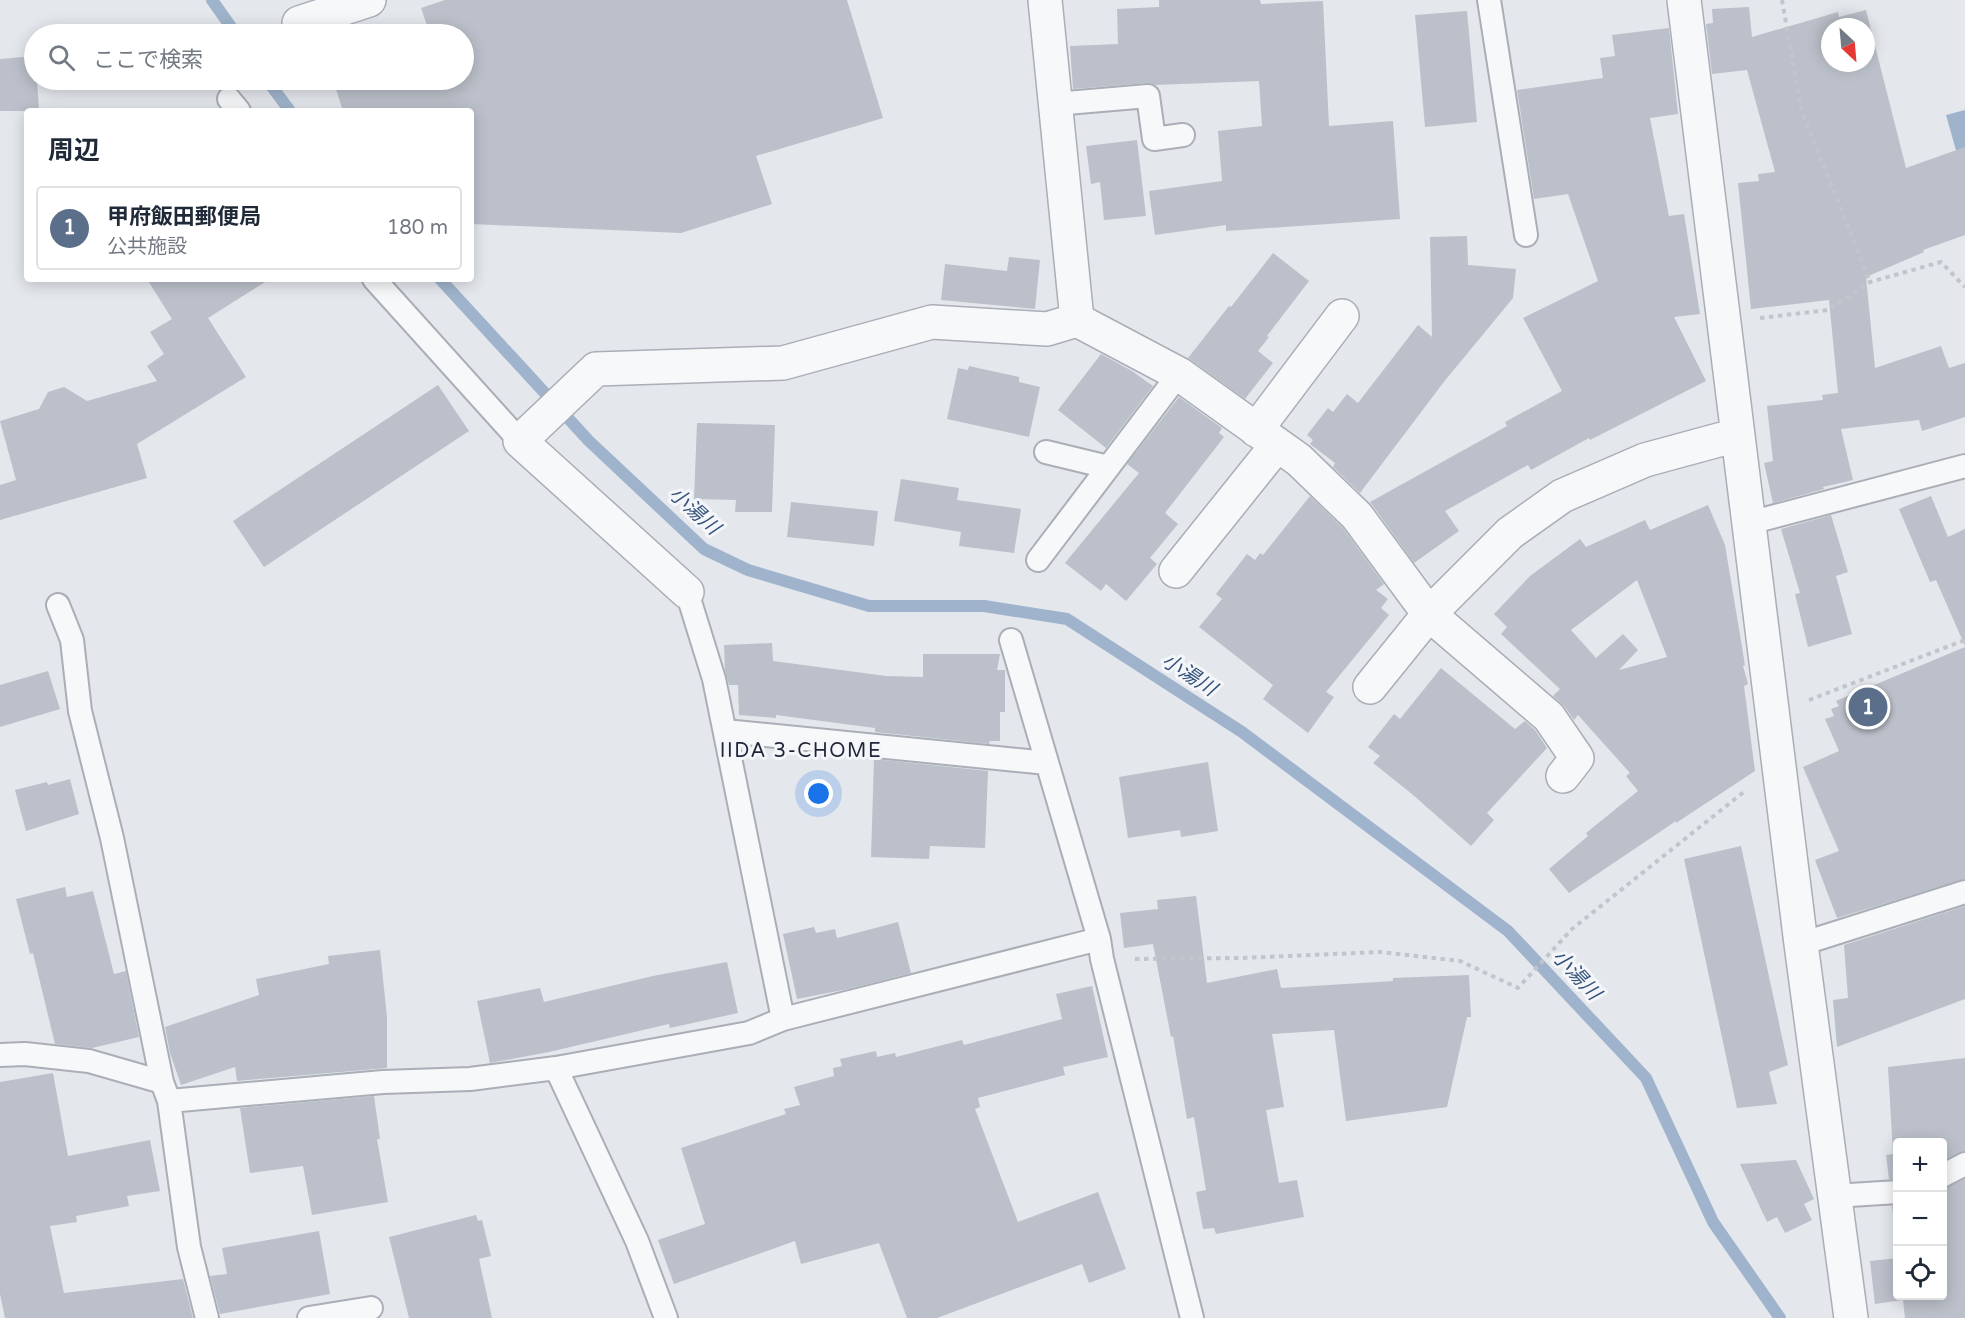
<!DOCTYPE html>
<html lang="ja">
<meta charset="utf-8">
<style>
body{margin:0;font-family:"Varela Round","Noto Sans JP",sans-serif;background:#f6f6f7;color:#1f2937}
.controls{position:absolute;right:18px;bottom:18px;display:grid;overflow:hidden;border-radius:6px;box-shadow:0 3px 15px #0003}
.controls button{width:54px;height:54px;display:grid;place-items:center;padding:0;border:0;border-bottom:2px solid #e0e1e3;background:#fff;color:#1f2937;font:30px sans-serif}
.compass{position:absolute;left:1821px;top:18px;width:54px;height:54px;border-radius:50%;background:#fff;box-shadow:0 3px 15px #0003;rotate:154deg}
.you{position:absolute;left:819px;top:794px;width:21px;height:21px;margin:-15px;border:4px solid #fff;border-radius:50%;background:#1a73e8;box-shadow:0 0 0 9px #1a73e833}
.badge{display:grid;place-items:center;width:39px;height:39px;border-radius:50%;background:#b45309;color:#fff;font-size:20px;font-weight:700}
.pin{position:absolute;translate:-50% -50%;border:3px solid #fff;box-shadow:0 2px 6px #0006}
.list{margin:0;padding:0;list-style:none}
h2{display:flex;justify-content:space-between;align-items:center;height:78px;margin:0;padding:0 24px;font-size:26px}
h2 small{font-size:20px;font-weight:400;color:#747a83}
.list li{display:grid;grid-template-columns:39px 1fr auto;gap:18px;align-items:center;box-sizing:border-box;height:84px;margin:0 12px 12px;padding:0 12px;border:2px solid #e0e1e3;border-radius:6px}
.list b{display:block;font-size:22px;white-space:nowrap}
.list p{margin:0;font-size:20px;white-space:nowrap;color:#747a83}
.list em{font-size:20px;font-style:normal;color:#747a83}
.icon{flex:none;width:33px;height:33px;fill:none;stroke:currentColor;stroke-width:2;stroke-linecap:round;stroke-linejoin:round}
.map{position:relative;flex:none;width:1965px;height:1318px;overflow:hidden}
.search{position:absolute;background:#fff;box-shadow:0 3px 15px #0003;left:24px;top:24px;width:450px;height:66px;display:flex;align-items:center;gap:15px;box-sizing:border-box;padding:0 21px;border-radius:33px;color:#747a83;font-size:22px}
.panel{position:absolute;background:#fff;box-shadow:0 3px 15px #0003;left:24px;top:108px;width:450px;height:174px;border-radius:6px}
.map>svg:first-child{display:block}
.water{fill:#9fb4cc}
.lines{fill:none;stroke-linecap:round;stroke-linejoin:round}
.stream{stroke:#9fb4cc;stroke-width:12}
.building{fill:#bbc0ca;fill-rule:evenodd}
.lane-casing{stroke:#a9aeb7;stroke-width:26}
.street-casing{stroke:#a9aeb7;stroke-width:36}
.path{stroke:#c2c5cb;stroke-width:4;stroke-dasharray:4.5 4.5;stroke-linecap:butt}
.lane{stroke:#f7f8fa;stroke-width:22}
.street{stroke:#f7f8fa;stroke-width:33}
.labels{text-anchor:middle;dominant-baseline:central;stroke-width:6;stroke-linejoin:round;paint-order:stroke}
.water-label{font-size:20px;font-style:italic;fill:#34527a;stroke:#f4f6f9}
.neighbourhood-label{font-size:20px;letter-spacing:1.5px;fill:#1d2536;stroke:#f4f6f9}
</style>
<div class="map">
<svg width="1965" height="1318" viewBox="0 0 1965 1318">
<rect width="100%" height="100%" fill="#e4e7ec"/>
<path class="water" d="M1965,110V182L1946,115Z"/>
<g class="lines">
<path class="stream" d="M212,0L236,34
M267,80L290,111
M440,279L589,441L704,549L748,570L869,606H984L1067,619L1242,732L1508,931L1646,1078L1713,1222L1780,1318"/>
</g>
<path class="building" d="M445,0H847L883,118L756,156L772,204L681,233L471,224V111H343L333,80H464V34H430L421,8Z
M1159,0H1260L1261,4L1323,1L1329,126L1393,121L1400,219L1226,231V225L1155,235L1149,191L1222,181L1218,131L1262,126L1259,81L1156,85L1147,83L1073,89L1070,46L1118,44L1117,9L1159,7Z
M1749,7L1752,37L1838,12L1839,17L1866,10L1906,168L1965,147V235L1923,250L1924,252L1866,277L1875,368L1941,346L1949,368L1965,363V417L1922,431L1919,420L1841,429L1853,480L1823,487L1824,489L1773,503L1764,463L1773,461L1767,406L1823,400L1822,395L1838,393L1829,300L1751,309L1738,183L1759,181L1758,174L1775,172L1747,70L1712,74L1706,24L1713,23L1712,9ZM1830,27H1866V63H1830Z
M1467,11L1477,122L1425,127L1415,15Z
M1669,28L1678,114L1650,118L1669,216L1684,214L1700,314L1674,317L1706,381L1590,440L1589,438L1531,470L1528,465L1445,511L1459,531L1414,563L1370,502L1507,426L1505,422L1562,391L1523,318L1598,281L1568,194L1534,199L1517,90L1603,78L1600,58L1615,56L1612,35Z
M34,56V80H37L39,111H0V59Z
M1137,140L1146,216L1104,220L1100,182L1091,184L1086,146Z
M1467,236L1468,265L1516,269L1513,298L1443,383L1360,493L1333,467L1335,463L1310,444L1313,440L1307,435L1328,408L1333,412L1347,394L1358,403L1418,325L1432,337L1430,237Z
M1273,253L1309,281L1267,336L1269,337L1258,351L1273,363L1245,399L1188,358L1229,306L1231,307Z
M1009,257L1040,260L1035,309L941,300L945,264L1007,271Z
M147,279H270L208,318L246,377L137,444L147,478L0,520V485L16,480L0,421L39,409L48,392L64,387L87,401L157,381L147,366L164,354L150,332L172,319Z
M1101,354L1132,371L1153,386L1106,448L1058,410Z
M969,366L1019,377V382L1040,387L1029,437L947,419L958,368L968,370Z
M438,385L469,431L264,567L233,521Z
M1179,397L1222,428L1219,433L1224,437L1165,513L1178,524L1150,558L1157,564L1126,601L1106,584L1101,591L1065,563L1139,473L1127,464Z
M697,423L775,425L772,512H735L736,500L694,499Z
M901,479L959,488L957,500L1021,509L1014,553L959,546L961,532L894,521Z
M1310,496L1343,528L1384,584L1376,590L1388,599L1381,608L1389,615L1326,692L1334,697L1308,733L1263,699L1273,685L1199,627L1222,599L1216,594L1247,554L1255,560L1260,553L1263,555Z
M1931,496L1948,537L1965,529V646L1936,580L1930,582L1899,509Z
M791,502L878,511L874,546L787,537Z
M1708,505L1725,545L1745,665L1743,666L1748,684L1744,686L1755,771L1676,823V821L1569,893L1549,869L1588,836L1586,833L1638,791L1626,776L1630,773L1578,715L1574,720L1564,706L1553,696L1560,689L1501,634L1507,627L1494,614L1530,576L1580,539L1586,547L1645,520L1650,530ZM1637,580L1667,657L1619,670L1638,650L1623,634L1596,658L1571,630Z
M1831,515L1848,572L1836,576L1852,634L1808,647L1795,594L1800,593L1781,529Z
M772,643L773,661L886,676L923,677V654H1000L997,670H1005V712H1000V741H990L989,744L875,732V728L776,715V718L739,715L738,685H729L725,670L724,645Z
M1965,647V879L1837,918L1815,860L1839,851L1803,767L1839,751L1825,719L1834,716L1831,709L1839,706L1836,701Z
M1441,668L1515,729L1525,721L1535,730L1547,748L1487,813L1494,820L1471,846L1412,794L1373,763L1380,756L1368,747L1394,714L1400,719Z
M48,671L60,709L0,727V685Z
M874,759L988,771L985,848L930,846L929,859L871,857Z
M1208,762L1218,831L1181,837L1180,830L1128,838L1119,777Z
M70,779L79,814L26,831L15,790L47,782L48,785Z
M1741,846L1788,1065L1769,1072L1777,1104L1737,1108L1684,859Z
M65,887L67,897L93,891L114,974L126,971L139,1037L92,1048L55,1044L33,953L30,954L16,899Z
M1196,896L1207,983L1277,969L1281,988L1393,981V978L1469,975L1471,1017H1467L1447,1107L1346,1121L1334,1030L1272,1034L1284,1107L1266,1110L1279,1183L1297,1180L1304,1217L1216,1234L1214,1228L1203,1229L1196,1192L1206,1190L1194,1117L1187,1119L1173,1036L1171,1037L1153,944L1124,948L1120,913L1158,909L1157,900Z
M1965,906V999L1837,1047L1833,1000L1848,998L1844,945Z
M898,922L911,973L848,989L797,999L783,934L814,927L816,933L835,929L837,938Z
M380,950L387,1017V1068L237,1081L235,1067L181,1085L170,1053L165,1027L259,995L256,979L329,964L328,956Z
M727,962L738,1013L670,1028L669,1024L549,1052L490,1063L477,1001L540,988L544,1002L653,976Z
M1092,986L1108,1057L1063,1067L1065,1075L978,1098L980,1107L975,1109L1018,1222L1098,1192L1126,1269L1089,1283L1082,1264L937,1318H907L879,1243L801,1264L795,1241L674,1284L658,1240L705,1224L681,1148L786,1114L784,1109L800,1105L794,1087L834,1076L833,1068L842,1066L840,1059L876,1051L877,1057L895,1053L896,1057L962,1040L964,1045L1062,1019L1056,994Z
M1965,1058V1151L1942,1161V1143H1898V1179H1889L1886,1155L1893,1154L1888,1067Z
M53,1073L68,1156L150,1140L160,1191L127,1196L129,1206L76,1216L77,1222L50,1226L64,1293L183,1279L193,1318H5L0,1294V1082Z
M374,1096L380,1139H377L388,1202L312,1215L303,1166L250,1173L240,1108Z
M1796,1160L1814,1199L1804,1204L1812,1220L1785,1233L1777,1217L1767,1222L1740,1164Z
M1965,1179V1318H1905L1903,1300L1875,1304L1870,1261L1898,1258V1296H1942V1189Z
M1892,1206H1898V1255Z
M476,1215L478,1221L482,1220L491,1256L479,1259L492,1318H409L389,1237Z
M319,1231L330,1294L220,1314L210,1276L227,1274L222,1248Z"/>
<g class="lines">
<g class="lane-casing">
<path id="lane" d="M1489,0L1526,235
M229,99L239,111
M1055,104L1148,96L1154,139L1183,135
M374,279L520,441
M1046,452L1108,467
M1749,523L1965,466
M1038,560L1179,374
M687,592L714,679L783,1019
M58,605L72,640L80,711L112,838L162,1082L169,1101L189,1247L207,1318
M725,731L1047,763
M1099,939L1102,959L1192,1318
M1801,944L1965,892
M0,1055L25,1054L89,1061L162,1082
M556,1068L637,1241L666,1318
M169,1101L383,1082L470,1079L556,1068L749,1033L783,1019L1099,939L1011,640
M1942,1176L1965,1164
M1834,1196L1898,1192
M309,1318L371,1308"/>
</g>
<g class="street-casing">
<path id="street" d="M1684,0L1801,944L1851,1318
M299,23L369,0
M1077,320L1179,374L1299,460L1357,516L1429,614L1510,533L1562,496L1645,460L1737,435
M1256,430L1342,316
M1176,571L1277,445
M687,592L520,441L596,369L783,363L932,322L1047,329L1077,320L1045,0
M1370,687L1429,614L1549,717L1577,758L1563,776"/>
</g>
<path class="path" d="M1782,0L1801,109L1870,282
M1760,318L1828,310L1870,282L1941,262L1965,287
M1809,700L1965,640
M1135,959L1241,958L1380,952L1460,961L1518,988L1572,929L1745,791"/>
<use href="#lane" class="lane"/>
<use href="#street" class="street"/>
</g>
<g class="labels">
<g class="water-label">
<text transform="translate(694 511) rotate(42)">小湯川</text>
<text transform="translate(1189 675) rotate(33)">小湯川</text>
<text transform="translate(1576 975) rotate(47)">小湯川</text>
</g>
<g class="neighbourhood-label">
<text x="801" y="751">IIDA 3-CHOME</text>
</g>
</g>
</svg>
<div class="controls">
<button>+</button>
<button>−</button>
<button><svg class="icon" aria-label="locate" viewBox="0 0 24 24"><circle cx="12" cy="12" r="6"/><path d="M12 2v4M12 18v4M2 12h4M18 12h4"/></svg></button>
</div>
<svg class="compass" viewBox="-18 -18 36 36"><path d="M0-13l5 13h-10z" fill="#e53935"/><path d="M0 13l5-13h-10z" fill="#747a83"/></svg>
<div class="you"></div>
<div class="pin badge" style="left:1868px;top:707px;background:#5c6f8a">1</div>
<div class="search"><svg class="icon" aria-label="search" viewBox="0 0 24 24"><circle cx="10" cy="10" r="6"/><path d="M15 15l6 6"/></svg>ここで検索</div>
<section class="panel">
<h2>周辺<small></small></h2>
<ul class="list">
<li><span class="badge" style="background:#5c6f8a">1</span><div><b>甲府飯田郵便局</b><p>公共施設</p></div><em>180 m</em></li>
</ul>
</section>
</div>
